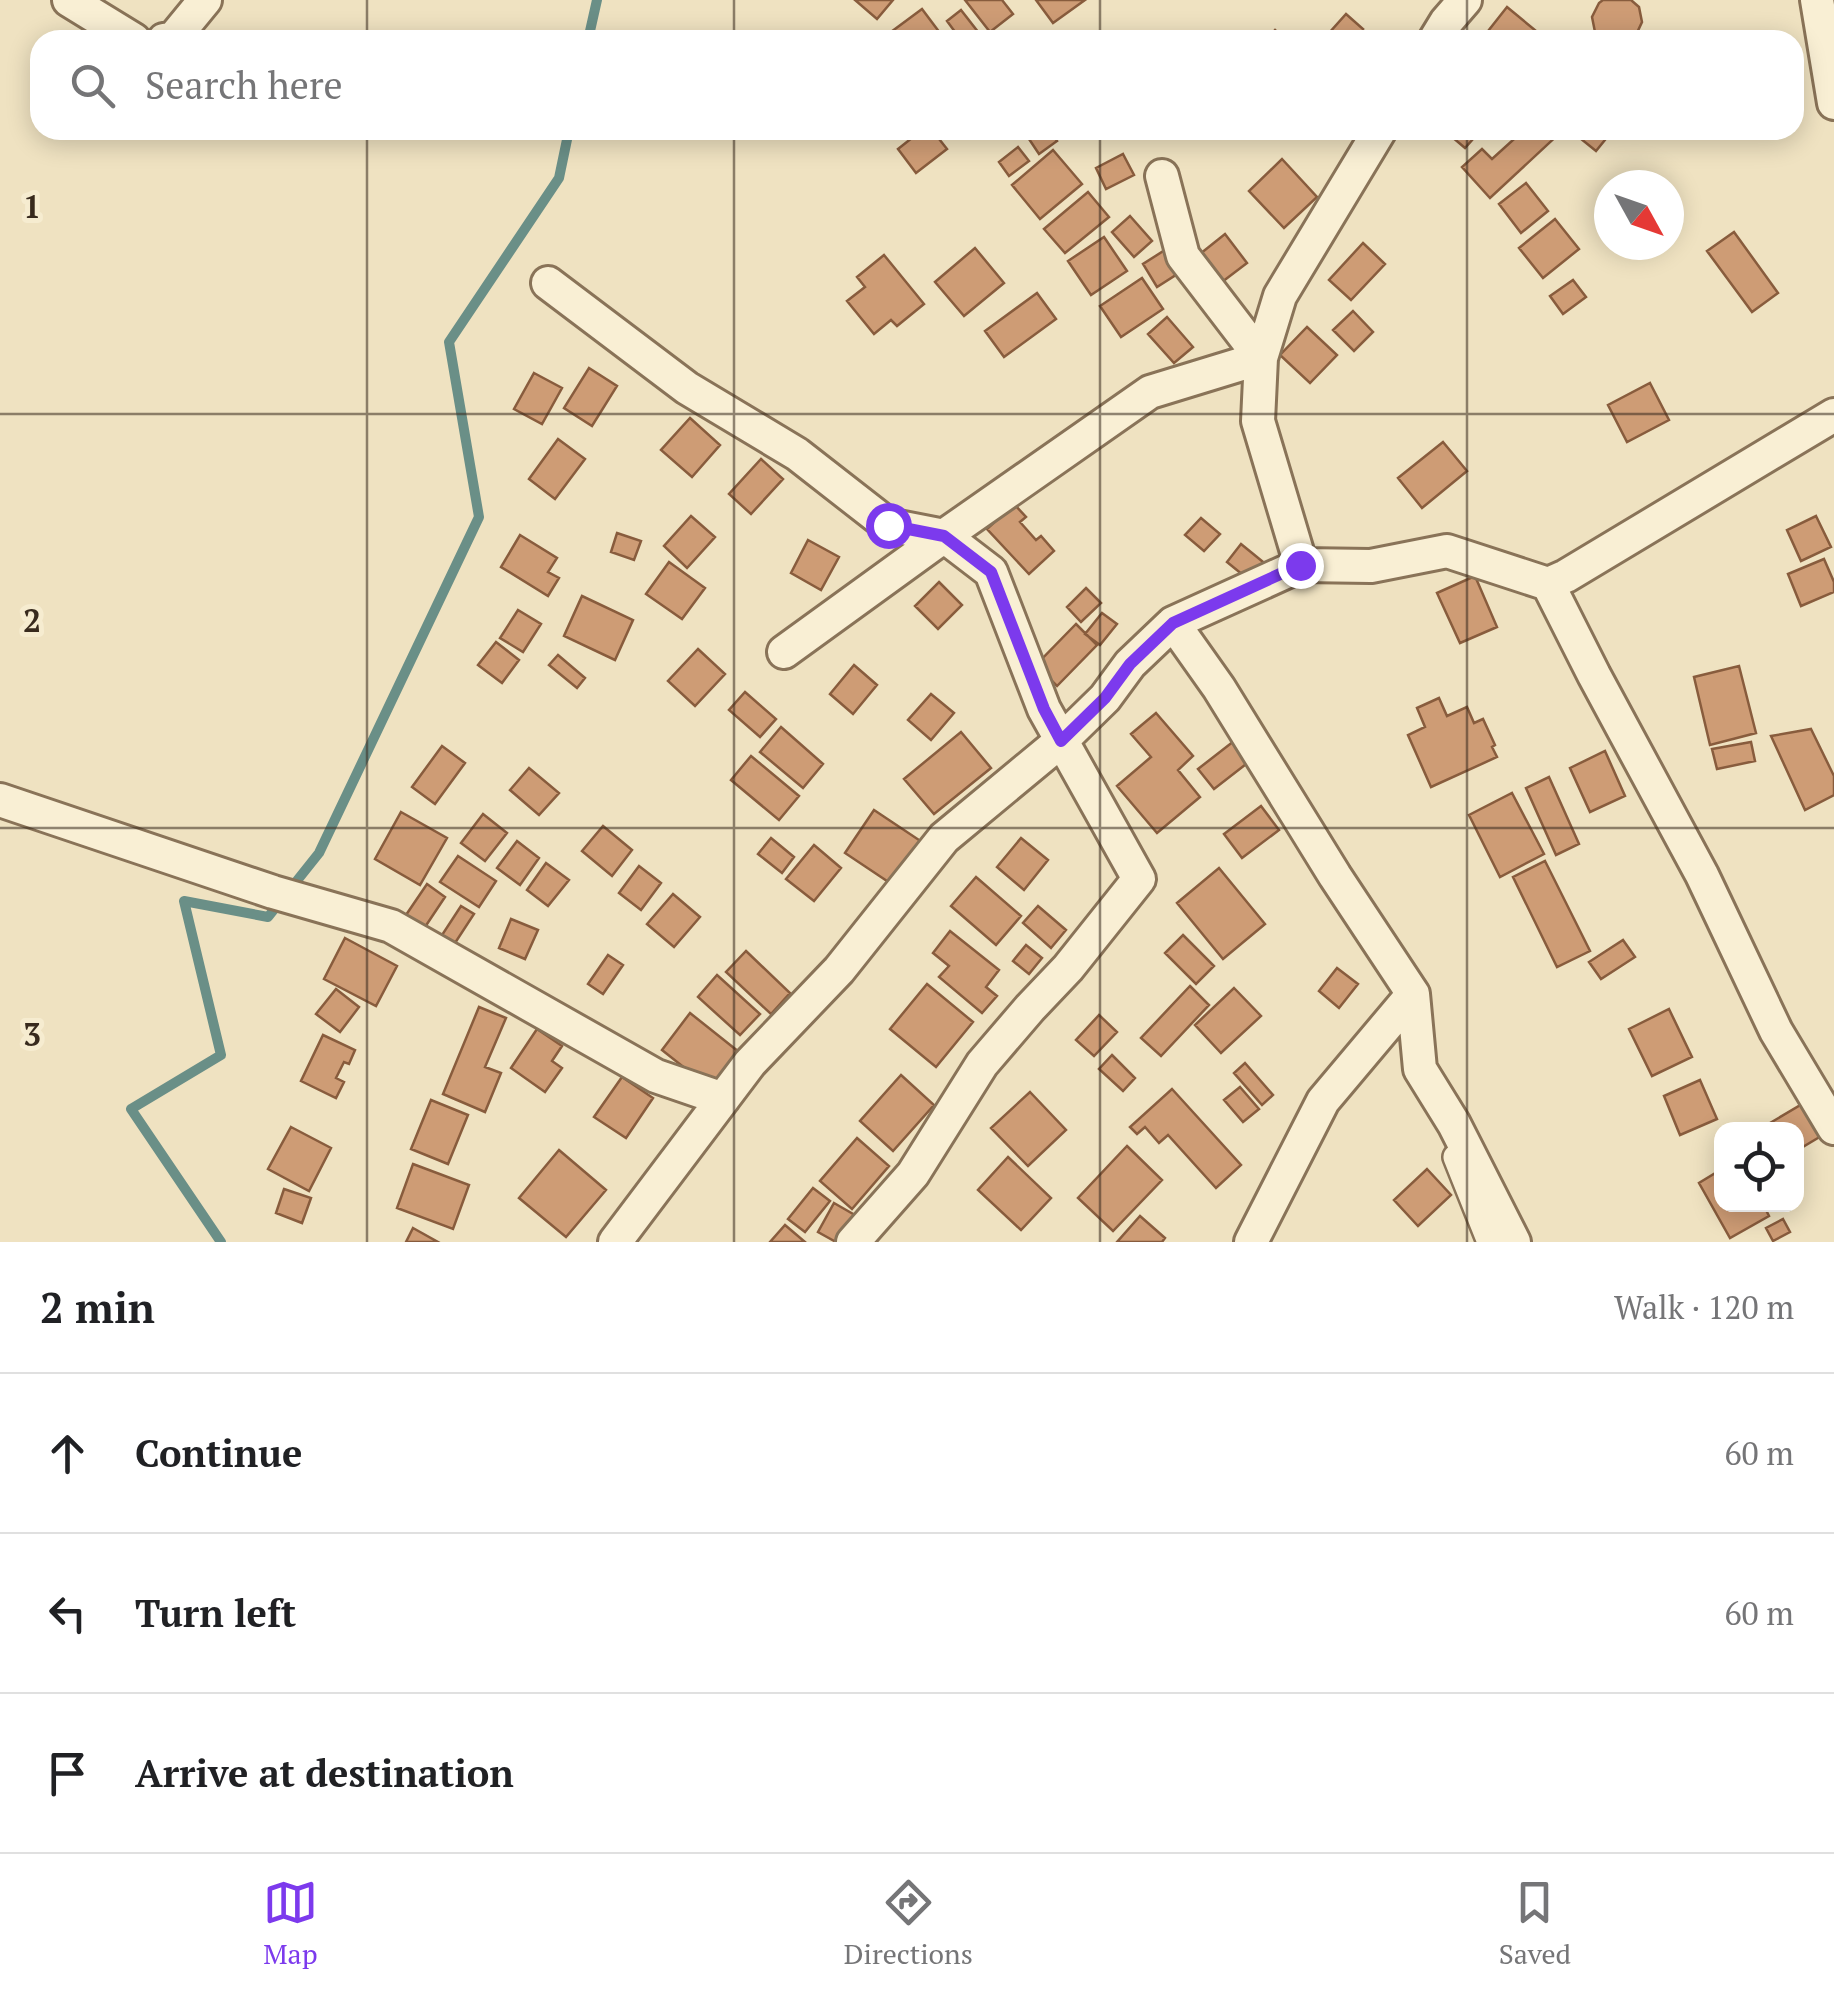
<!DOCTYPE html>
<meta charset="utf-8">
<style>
body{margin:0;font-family:"PT Serif",serif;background:#f6f6f6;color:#202124}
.controls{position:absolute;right:30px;bottom:30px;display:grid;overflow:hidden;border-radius:20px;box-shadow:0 5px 25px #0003}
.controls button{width:90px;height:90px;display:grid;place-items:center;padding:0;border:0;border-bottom:2px solid #e0e0e0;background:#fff;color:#202124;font:50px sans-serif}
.compass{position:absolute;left:1594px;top:170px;width:90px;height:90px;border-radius:50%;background:#fff;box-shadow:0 5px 25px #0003;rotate:130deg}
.stop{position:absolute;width:30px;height:30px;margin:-22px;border:8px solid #7c3aed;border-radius:50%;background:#fff}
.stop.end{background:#7c3aed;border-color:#fff;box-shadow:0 2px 10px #0008}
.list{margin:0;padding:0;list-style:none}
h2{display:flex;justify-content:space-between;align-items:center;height:130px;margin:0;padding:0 40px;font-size:42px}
h2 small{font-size:32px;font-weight:400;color:#757577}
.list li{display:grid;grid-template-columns:65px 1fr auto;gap:30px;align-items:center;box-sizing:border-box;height:160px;padding:0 40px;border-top:2px solid #e0e0e0}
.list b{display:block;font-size:38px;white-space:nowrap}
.list em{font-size:32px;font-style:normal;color:#757577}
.icon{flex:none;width:55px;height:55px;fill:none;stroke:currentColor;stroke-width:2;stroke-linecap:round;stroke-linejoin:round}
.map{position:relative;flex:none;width:1834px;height:1242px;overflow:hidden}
.search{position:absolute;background:#fff;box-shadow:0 5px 25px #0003;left:30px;right:30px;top:30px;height:110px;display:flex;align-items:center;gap:25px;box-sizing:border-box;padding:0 35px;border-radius:30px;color:#757577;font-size:38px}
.sheet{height:610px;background:#fff}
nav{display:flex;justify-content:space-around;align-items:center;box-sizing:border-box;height:140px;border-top:2px solid #e0e0e0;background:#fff;font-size:28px;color:#757577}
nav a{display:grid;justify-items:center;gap:5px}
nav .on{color:#7c3aed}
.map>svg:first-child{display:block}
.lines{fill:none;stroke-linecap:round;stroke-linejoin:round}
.stream{stroke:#6a8f87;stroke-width:10}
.building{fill:#ce9c75;stroke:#885c3d;stroke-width:2.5}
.pedestrian-casing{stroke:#897358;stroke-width:30}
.minor-casing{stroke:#897358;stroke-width:38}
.pedestrian{stroke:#f9efd4;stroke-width:25}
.minor{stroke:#f9efd4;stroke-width:32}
.route{stroke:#7c3aed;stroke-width:12}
.grid{fill:none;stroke:#382a1d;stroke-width:2.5;stroke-opacity:0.55}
.grid-label{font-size:32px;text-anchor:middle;font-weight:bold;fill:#382a1d;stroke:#f6ecd0;stroke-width:10;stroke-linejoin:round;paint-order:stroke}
</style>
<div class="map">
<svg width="1834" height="1242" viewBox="0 0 1834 1242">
<rect width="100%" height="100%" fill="#efe2c1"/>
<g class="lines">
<path class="stream" d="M588,40L597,0
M221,1242L131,1109L221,1055L184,901L268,917L319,853L479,517L449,342L559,178L569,130"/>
</g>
<path class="building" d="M855,0H893L877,19Z
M965,0H1002L1013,14L990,32Z
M1036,0H1085L1053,23Z
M1603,0H1631L1639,7L1642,22L1635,37L1629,40H1603L1595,32L1592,17L1599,3Z
M1507,7L1547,40H1481Z
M922,9L943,37L939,40H898L891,32Z
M961,10L982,37L977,40H961L947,21Z
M1346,14L1363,29L1352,40H1339L1330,32Z
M1275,30L1285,40H1266Z
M922,130H932L947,149L916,173L898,149Z
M1041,130H1049L1057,141L1039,154L1029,139Z
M1456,130H1481L1465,148L1451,136Z
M1524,130H1558L1561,132L1490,198L1462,167L1482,149L1492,159Z
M1570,130H1613L1596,151Z
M1018,147L1029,161L1009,176L999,162Z
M1053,150L1082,184L1040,219L1012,185Z
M1123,154L1134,175L1106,189L1096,168Z
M1282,159L1317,197L1284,228L1249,191Z
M1526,183L1548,211L1521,233L1499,204Z
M1088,192L1109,217L1065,253L1044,229Z
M1130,216L1152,241L1134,257L1112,232Z
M1555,219L1579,249L1543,278L1519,248Z
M1734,232L1778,293L1752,312L1707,251Z
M1225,234L1247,263L1222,282L1200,254Z
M1104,237L1127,271L1091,295L1068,261Z
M1363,243L1385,264L1351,300L1329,280Z
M975,248L1004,283L964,316L935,282Z
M1168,248L1182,271L1157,287L1143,264Z
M884,255L924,304L897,326L891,320L874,334L847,301L865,287L857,277Z
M1142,278L1163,309L1121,337L1100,306Z
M1573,280L1586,297L1563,314L1550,296Z
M1037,293L1056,319L1004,357L985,331Z
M1353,311L1373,332L1354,351L1333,330Z
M1167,317L1193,347L1174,363L1148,334Z
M1307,327L1337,355L1310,383L1280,355Z
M589,368L617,386L592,426L564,408Z
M534,373L562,388L542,424L514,409Z
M1650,383L1669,420L1627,442L1608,405Z
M690,418L720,445L692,477L661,450Z
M558,439L585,459L555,499L529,479Z
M1443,442L1467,471L1422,508L1398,478Z
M761,459L783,479L751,514L729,494Z
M1014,504L1026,517L1020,522L1036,540L1041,536L1054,551L1029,574L987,529Z
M691,516L715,537L687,568L664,546Z
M1816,516L1831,547L1801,561L1787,530Z
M1201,518L1220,534L1204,551L1185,535Z
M617,533L641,541L634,560L611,552Z
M520,535L557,558L548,572L559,578L548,596L501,567Z
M808,540L839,557L821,590L791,573Z
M1241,544L1268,566L1254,584L1227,562Z
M1824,559L1834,582V592L1801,606L1788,574Z
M669,562L705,588L682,619L646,594Z
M1475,576L1497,627L1460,643L1437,593Z
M939,582L962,605L938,629L915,606Z
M1086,588L1101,603L1081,622L1067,607Z
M582,596L633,620L615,660L564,636Z
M518,610L541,624L523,652L500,638Z
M1102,613L1117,624L1100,645L1085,634Z
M1076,624L1097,645L1057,686L1036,665Z
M496,642L519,660L502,683L478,665Z
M698,649L725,674L695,706L668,681Z
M558,655L585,678L577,688L549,665Z
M854,665L877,685L853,714L830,694Z
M1739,666L1756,733L1710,745L1694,677Z
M745,692L776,719L760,737L729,710Z
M931,694L954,713L931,740L908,720Z
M1439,698L1447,716L1467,707L1474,723L1483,719L1495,745L1492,747L1497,757L1431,787L1408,735L1425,727L1417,708Z
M1156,713L1193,756L1178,770L1200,797L1157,833L1117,786L1151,757L1131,734Z
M781,727L823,764L803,788L760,752Z
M1811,729L1834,776V795L1805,810L1771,736Z
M961,732L991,768L934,814L904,779Z
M1234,741L1250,761L1214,789L1198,769Z
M1751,742L1755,761L1717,769L1712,749Z
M442,746L465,763L435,804L412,787Z
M1605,751L1625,796L1590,812L1570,768Z
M751,756L799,796L779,820L731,780Z
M529,768L559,793L539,815L510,790Z
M1549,777L1579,844L1556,855L1526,788Z
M1512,793L1544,854L1500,877L1469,815Z
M1261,806L1279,830L1242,858L1224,834Z
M874,810L925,844L896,887L845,853Z
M401,812L447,838L420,885L375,859Z
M483,814L507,833L485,861L461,843Z
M603,826L632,850L612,876L582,851Z
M771,838L794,857L782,873L758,854Z
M1021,838L1048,860L1024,890L997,867Z
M517,841L539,858L520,885L497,868Z
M814,845L841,868L814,901L786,879Z
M458,856L496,881L479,907L440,882Z
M1545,861L1590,951L1557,967L1513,877Z
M546,863L569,880L548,906L527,890Z
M639,866L661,883L641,910L619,893Z
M1219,868L1265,924L1223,959L1177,903Z
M976,877L1021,916L996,945L951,906Z
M427,884L445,897L425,927L406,915Z
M673,894L700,917L674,947L647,924Z
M461,906L474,914L455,943L442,935Z
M1038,906L1066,930L1051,948L1023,923Z
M511,919L538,930L525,959L499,948Z
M950,931L999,970L986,987L997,996L982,1013L939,977L949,966L933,953Z
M1183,935L1214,966L1196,984L1165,953Z
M345,938L397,966L376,1006L324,979Z
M1623,940L1635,957L1601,979L1589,962Z
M1026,945L1042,958L1029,974L1013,961Z
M746,951L790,993L771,1014L726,972Z
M608,955L623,965L603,994L588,984Z
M1337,968L1358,984L1339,1008L1319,991Z
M717,975L760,1014L740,1035L698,997Z
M927,984L973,1022L936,1067L890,1029Z
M1190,986L1209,1005L1161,1056L1141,1038Z
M1234,988L1261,1016L1221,1053L1195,1025Z
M336,989L359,1007L340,1032L316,1014Z
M479,1007L506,1018L485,1067L501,1073L485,1112L443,1094Z
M1669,1009L1692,1057L1652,1076L1629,1029Z
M690,1013L744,1056L715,1092L662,1050Z
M1099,1015L1117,1032L1094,1056L1076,1040Z
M537,1029L562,1046L552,1061L562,1068L545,1092L511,1068Z
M323,1035L355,1050L349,1064L344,1062L336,1078L344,1082L336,1098L301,1081Z
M1112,1055L1135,1078L1123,1091L1099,1069Z
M1245,1063L1273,1095L1262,1105L1234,1073Z
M901,1075L934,1105L893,1151L860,1121Z
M622,1077L653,1098L626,1138L594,1117Z
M1700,1080L1717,1119L1680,1135L1664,1096Z
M1240,1087L1259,1109L1243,1122L1224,1100Z
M1172,1089L1241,1165L1216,1188L1168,1135L1159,1143L1145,1127L1137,1134L1130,1127Z
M1030,1092L1066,1130L1028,1166L991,1128Z
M1814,1097L1833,1129L1796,1151V1130H1767L1765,1126Z
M431,1100L468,1115L448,1164L411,1149Z
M291,1127L331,1148L309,1191L268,1169Z
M857,1138L889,1166L852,1209L820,1181Z
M1127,1146L1162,1180L1113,1231L1078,1198Z
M559,1150L606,1190L566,1237L519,1198Z
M1008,1157L1051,1198L1021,1230L978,1190Z
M413,1164L469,1185L453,1229L397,1208Z
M1427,1169L1451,1195L1418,1226L1394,1200Z
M1722,1169V1204H1763L1769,1216L1730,1238L1699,1183Z
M813,1188L830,1201L805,1232L788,1219Z
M284,1189L311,1198L302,1223L276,1213Z
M834,1203L860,1218L847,1242H836L818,1232Z
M1140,1216L1165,1238L1162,1242H1117Z
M1783,1219L1790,1232L1773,1241L1766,1228Z
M785,1225L805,1242H770Z
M413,1228L438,1242H406Z"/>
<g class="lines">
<g class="pedestrian-casing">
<path id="pedestrian" d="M1456,1157L1490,1242"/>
</g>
<g class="minor-casing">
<path id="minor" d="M69,0L134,40
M1817,0L1834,103
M164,40L173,39L205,0
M1435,40L1446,22L1465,0
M548,283L687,388L797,454L888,525L944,536L991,572L1044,709L1139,879L1068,968L1030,1008L982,1064L913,1174L853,1242
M1834,415L1566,576L1548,584L1594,675L1702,875L1776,1031L1834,1128
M1301,565L1258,421L1261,358L1280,296L1380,130
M1173,623L1219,688L1335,876L1413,994L1420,1069L1454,1124L1514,1242
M784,652L944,536L1150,392L1261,358L1183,256L1162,176
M0,800L273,892L391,926L656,1076L723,1099
M615,1242L750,1063L839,970L944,838L1061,741L1105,698L1130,664L1173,623L1301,565L1371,566L1447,551L1548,584
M1251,1242L1323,1101L1413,994"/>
</g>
<use href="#pedestrian" class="pedestrian"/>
<use href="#minor" class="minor"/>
</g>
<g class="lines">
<path class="route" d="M888,525L944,536L991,572L1044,709L1061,741L1105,698L1130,664L1173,623L1300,565"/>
</g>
<path class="grid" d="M367,0V40M734,0V40M1100,0V40M1467,0V40M367,130V1242M734,130V1242M1100,130V1242M1467,130V1242M0,414H1834M0,828H1834"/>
<g class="grid-label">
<text x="32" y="218">1</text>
<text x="32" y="632">2</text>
<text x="32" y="1046">3</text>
</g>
</svg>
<div class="controls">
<button><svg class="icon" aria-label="locate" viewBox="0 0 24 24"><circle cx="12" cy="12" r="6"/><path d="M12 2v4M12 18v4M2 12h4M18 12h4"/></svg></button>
</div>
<svg class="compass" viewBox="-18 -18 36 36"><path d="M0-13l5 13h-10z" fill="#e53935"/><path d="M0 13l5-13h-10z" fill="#757577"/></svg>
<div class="stop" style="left:888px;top:525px"></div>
<div class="stop end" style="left:1300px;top:565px"></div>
<div class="search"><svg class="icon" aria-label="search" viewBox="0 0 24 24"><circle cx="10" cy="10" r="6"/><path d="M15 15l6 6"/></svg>Search here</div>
</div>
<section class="sheet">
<h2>2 min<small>Walk · 120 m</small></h2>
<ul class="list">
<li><svg class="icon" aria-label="ahead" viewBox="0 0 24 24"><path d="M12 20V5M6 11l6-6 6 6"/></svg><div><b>Continue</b></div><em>60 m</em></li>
<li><svg class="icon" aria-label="left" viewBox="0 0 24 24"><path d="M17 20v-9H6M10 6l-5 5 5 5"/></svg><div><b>Turn left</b></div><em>60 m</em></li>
<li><svg class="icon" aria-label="arrive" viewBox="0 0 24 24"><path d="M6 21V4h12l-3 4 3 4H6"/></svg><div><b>Arrive at destination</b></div></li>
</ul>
</section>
<nav>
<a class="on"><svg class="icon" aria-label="map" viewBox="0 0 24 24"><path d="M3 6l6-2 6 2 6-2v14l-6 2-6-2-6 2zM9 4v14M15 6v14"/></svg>Map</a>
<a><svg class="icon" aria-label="directions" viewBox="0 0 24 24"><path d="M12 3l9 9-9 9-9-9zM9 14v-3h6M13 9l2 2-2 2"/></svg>Directions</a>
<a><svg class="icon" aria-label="saved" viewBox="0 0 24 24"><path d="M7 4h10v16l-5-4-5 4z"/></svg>Saved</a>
</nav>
